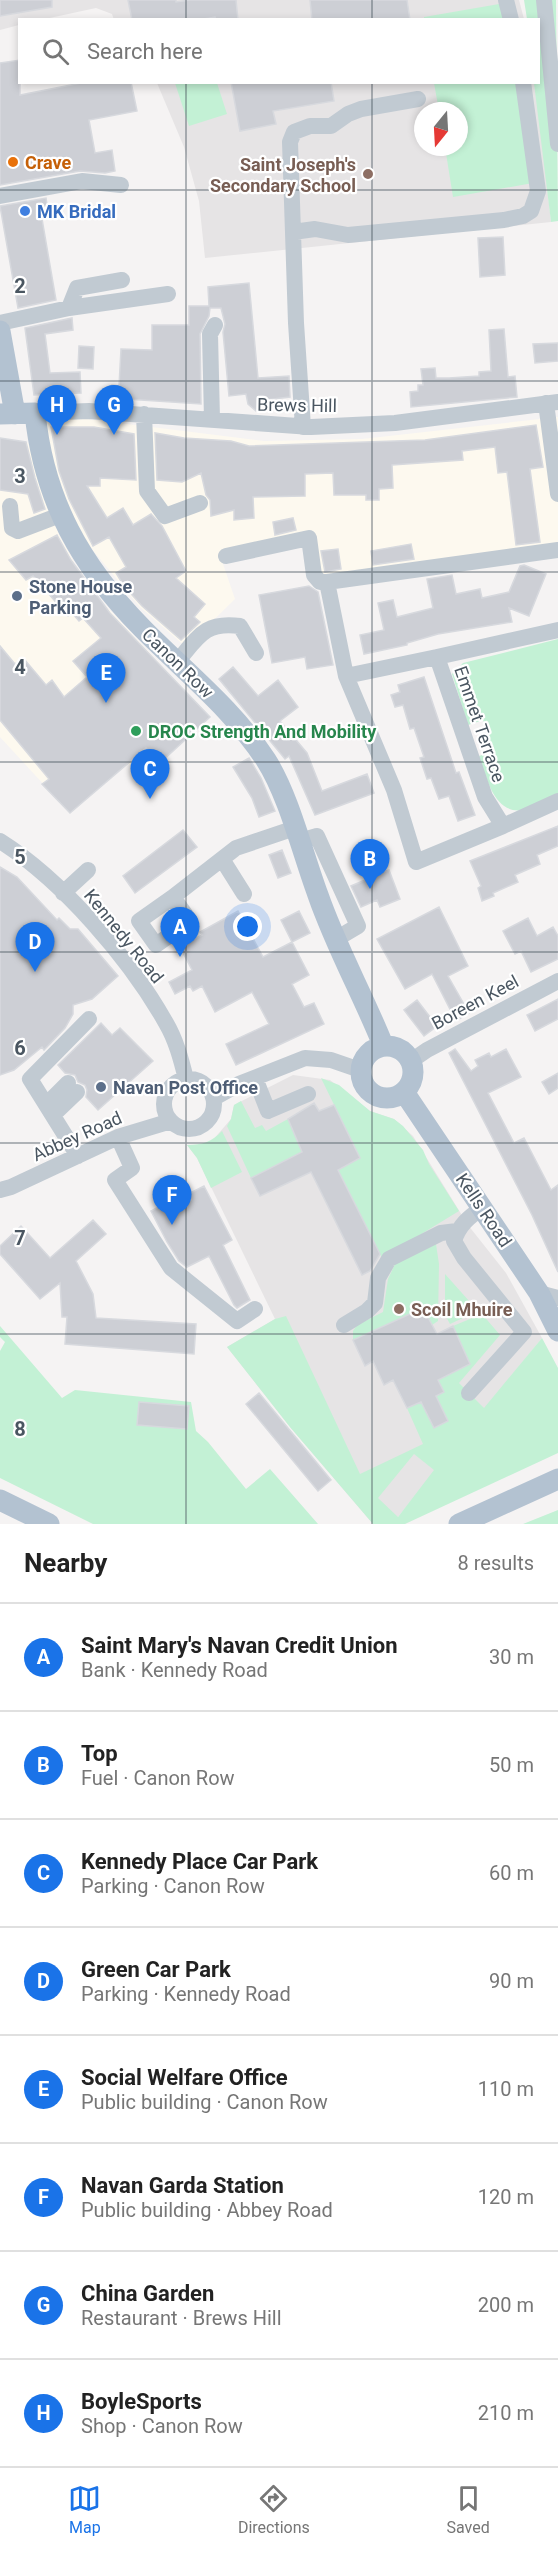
<!DOCTYPE html>
<meta charset="utf-8">
<style>
body{margin:0;font-family:Roboto,sans-serif;background:#f2f2f2;color:#222}
.compass{position:absolute;left:414px;top:102px;width:54px;height:54px;border-radius:50%;background:#fff;box-shadow:0 3px 9px #0003;rotate:198deg}
.you{position:absolute;left:248px;top:927px;width:21px;height:21px;margin:-15px;border:4px solid #fff;border-radius:50%;background:#1a73e8;box-shadow:0 0 0 9px #1a73e833}
.badge{display:grid;place-items:center;width:39px;height:39px;border-radius:50%;background:#1a73e8;color:#fff;font-size:20px;font-weight:700}
.pin{position:absolute;translate:-50% -50px;filter:drop-shadow(0 2px 3px #0008)}
.pin::after{content:'';position:absolute;top:32px;width:21px;height:18px;background:inherit;clip-path:polygon(0 0,100% 0,50% 100%)}
.list{margin:0;padding:0;list-style:none}
h2{display:flex;justify-content:space-between;align-items:center;height:78px;margin:0;padding:0 24px;font-size:26px}
h2 small{font-size:20px;font-weight:400;color:#767676}
.list li{display:grid;grid-template-columns:39px 1fr auto;gap:18px;align-items:center;box-sizing:border-box;height:108px;padding:0 24px;border-top:2px solid #e0e0e0}
.list b{display:block;font-size:22px;white-space:nowrap}
.list p{margin:0;font-size:20px;white-space:nowrap;color:#767676}
.list em{font-size:20px;font-style:normal;color:#767676}
.icon{flex:none;width:33px;height:33px;fill:none;stroke:currentColor;stroke-width:2;stroke-linecap:round;stroke-linejoin:round}
.map{position:relative;flex:none;width:558px;height:1524px;overflow:hidden}
.search{position:absolute;background:#fff;box-shadow:0 3px 9px #0003;left:18px;right:18px;top:18px;height:66px;display:flex;align-items:center;gap:15px;box-sizing:border-box;padding:0 21px;border-radius:0px;color:#767676;font-size:22px}
.sheet{height:942px;background:#fff}
nav{display:flex;justify-content:space-around;align-items:center;box-sizing:border-box;height:84px;border-top:2px solid #e0e0e0;background:#fff;font-size:16px;color:#767676}
nav a{display:grid;justify-items:center;gap:3px}
nav .on{color:#1a73e8}
.map>svg:first-child{display:block}
.commercial{fill:#fdf9ef}
.education{fill:#e6e4e5;fill-rule:evenodd}
.green{fill:#c3f1d5;fill-rule:evenodd}
.building{fill:#cdcfd5;stroke:#d7d9de;stroke-width:1.5}
.lines{fill:none;stroke-linecap:round;stroke-linejoin:round}
.minor{stroke:#c1cad2;stroke-width:16}
.major{stroke:#b3c2d1;stroke-width:21}
.grid{fill:none;stroke:#4a5661;stroke-width:1.5;stroke-opacity:0.55}
.food-dot{fill:#e8710a;stroke:#fff;stroke-width:2}
.education-dot{fill:#8d6e63;stroke:#fff;stroke-width:2}
.shop-dot{fill:#3f7fe0;stroke:#fff;stroke-width:2}
.service-dot{fill:#5c6f8a;stroke:#fff;stroke-width:2}
.leisure-dot{fill:#2e9e5b;stroke:#fff;stroke-width:2}
.labels{text-anchor:middle;dominant-baseline:central;stroke-width:4.5;stroke-linejoin:round;paint-order:stroke}
.food-label{font-size:18px;font-weight:bold;fill:#c56008;stroke:#fff;text-anchor:start}
.education-label{font-size:18px;font-weight:bold;fill:#785e54;stroke:#fff;text-anchor:end}
.shop-label{font-size:18px;font-weight:bold;fill:#366cbe;stroke:#fff;text-anchor:start}
.street-label{font-size:18px;fill:#4a5661;stroke:#fff}
.service-label{font-size:18px;font-weight:bold;fill:#4e5e75;stroke:#fff;text-anchor:start}
.leisure-label{font-size:18px;font-weight:bold;fill:#27864d;stroke:#fff;text-anchor:start}
.grid-label{font-size:20px;text-anchor:middle;font-weight:bold;fill:#4a5661;stroke:#fff;stroke-width:4.5;stroke-linejoin:round;paint-order:stroke}
</style>
<div class="map">
<svg width="558" height="1524" viewBox="0 0 558 1524">
<rect width="100%" height="100%" fill="#f5f3f3"/>
<path class="commercial" d="M558,417V554L330,586L305,544L222,561L235,599L186,647L140,607L91,548L66,511L43,420L87,419L264,441L362,439Z
M0,438L28,443L59,535L76,566L102,602L210,717L142,779L128,764L70,813L0,737Z"/>
<path class="education" d="M0,0H519L524,19L114,20L112,14L96,8L45,19L20,20L19,25L0,30Z
M157,83H536L551,222L205,258L199,201L184,147ZM423,111H459V147H423Z
M293,1075L330,1080L370,1111L394,1119L413,1136L468,1225L506,1273L542,1338L398,1517L373,1524L290,1427L227,1347L275,1319L197,1158L187,1145H199L212,1141L231,1119L234,1105Z"/>
<path class="green" d="M524,0H556L558,221L551,222L534,83L538,82V20L527,19Z
M505,3L507,19L424,20V17Z
M175,83H217L227,114L189,126Z
M434,83H517L533,183L453,197L445,147H459V111H439Z
M558,639V796C547,800 534,809 523,810C494,815 486,776 479,756L494,751L483,720L468,725L452,674L463,663Z
M321,1078L339,1085L370,1111L394,1119L403,1126L423,1150L429,1164L459,1211L382,1258L338,1170L360,1158Z
M241,1101L255,1128L262,1125L266,1131L288,1119L302,1152L251,1178L227,1126L231,1119L234,1105Z
M222,1131L242,1172L211,1188L197,1158L187,1145C202,1145 212,1142 222,1131Z
M436,1244L439,1264L438,1321L432,1325L423,1308L353,1340V1331L357,1325L383,1312L388,1279L395,1264Z
M445,1274L478,1311L450,1324L445,1315Z
M482,1314L500,1335L459,1383L484,1408L542,1338L558,1368V1453L405,1524H373L290,1427L227,1347L275,1319L286,1316L360,1474L423,1444L407,1408L443,1392L438,1380L469,1364L453,1326ZM414,1454L434,1470L398,1517L378,1498Z
M0,1326L62,1398L75,1390L191,1402L196,1431L208,1442L246,1489L270,1469L318,1524H93L0,1478V1351L5,1342L0,1337Z
M558,1510V1524H523Z"/>
<path class="building" d="M0,0H52V7L0,16Z
M128,0H176V2L190,0H236L238,20H216L215,17L198,20H132Z
M310,0H407L410,20H312Z
M20,60V95L86,82H131L137,111L89,120L95,153L112,150L115,171L105,173L80,171L0,185V63Z
M231,82H331L334,101L273,111L276,124L240,131Z
M46,198L49,218L42,219L56,300L18,308L0,206Z
M503,237L505,275L480,277L478,238Z
M249,283L258,378L289,376L290,397L265,400L256,411L248,404L246,394L229,396L223,332L225,324L221,308H210L209,316L200,334L201,404L111,398L112,385L119,386L121,349L152,350V325H189V306H209L208,287Z
M72,318L73,330L45,334L50,373L80,372L81,393L34,395L25,328Z
M504,329L508,377L515,376L517,397L411,407L410,392L418,391V385H423L421,369L435,368L436,378H449L479,376V372L491,371L489,330Z
M558,343V361L535,363L533,344Z
M79,346L94,347L93,369L78,368Z
M536,425L543,467L530,469L540,542L516,545L507,472L498,473L495,447L462,451L463,460L392,465L393,488L379,489V500H366V495H334L333,473L305,474V496L253,497L254,518L234,520V510L211,516L210,500L206,495L201,473L182,482L157,480L155,433L184,438L231,441L249,446L425,440Z
M51,427H94L134,434L136,480L100,478V486H87L107,518L123,508L133,525L151,514L162,526L186,571L176,578L205,604L194,617L200,622L181,640L142,606L124,586L116,573L126,567L109,537L93,546L69,499L59,471Z
M0,438L26,442L35,478L45,509L34,513L28,494L0,490Z
M293,518L296,530L275,535L273,522Z
M57,535L71,560L110,613L210,717L160,763L146,748L70,813L42,784L49,779L0,720V646L15,664L24,659L46,685L52,680L64,697L87,677L73,661L101,638L83,618L79,621L72,613L68,616L33,576L26,580L9,560Z
M411,544L414,559L373,565L371,551Z
M338,549L341,569L325,572L321,551Z
M524,565L546,574L529,616L509,608L512,622L438,634L407,643V645L364,654L360,635L384,630L378,603L393,600L397,617L433,608L427,579L452,575L456,594L480,589L482,598L509,592L520,566Z
M309,586L318,592L333,665L307,669L305,657L272,663L259,595Z
M233,667L258,696L278,680L298,707L280,721L307,753L322,791L367,774L374,793L315,815L289,756L285,759L219,679Z
M424,677L456,773L459,772L475,815L458,821L449,796L439,799L431,778L427,779L420,758L424,757L414,728L410,729L403,705L395,707L391,695L400,692L398,685Z
M249,758L261,778L275,811L259,817L252,798L233,767Z
M558,826V846L537,855L540,864L515,875L518,882L493,893L494,896L482,901L478,888L481,886L470,861Z
M183,830L197,847L135,893L123,876Z
M282,850L291,873L278,878L269,855Z
M381,866L383,872L389,870L400,899L380,907L377,900L361,907L351,886L370,878L367,871Z
M0,867L17,877L57,920L59,918L70,929H78L118,976L92,999L73,1005V1014L65,1028L44,1050L42,1047L14,1070L0,1075Z
M439,907L468,966L448,976L469,1013L456,1021L432,974L405,989L377,939Z
M238,911L263,957L292,942L309,975L292,984L304,1007L314,1003L324,1024L236,1065L226,1044L269,1024L252,992L215,1012L202,986L193,991L190,986L175,994L169,982L192,970L180,947L202,935L200,932Z
M299,911L310,933L292,942L281,920Z
M528,918L537,936L553,927L558,936V959L531,972L521,951L515,954L503,931Z
M558,999V1019L535,1031L527,1015Z
M417,1000L437,1026L424,1036L404,1010Z
M101,1023L112,1035L120,1028L153,1061L98,1110L86,1097L87,1090L85,1085L78,1082L75,1075L65,1073L58,1065Z
M455,1049L471,1071L478,1066L475,1060L489,1053L491,1057L506,1049L521,1077L488,1093L514,1143L524,1138L551,1190L558,1185V1272L532,1215L449,1053Z
M558,1073V1088L549,1094L542,1082Z
M314,1103L319,1111L334,1105L360,1158L338,1170L380,1254L370,1271L362,1275L311,1172L260,1196L251,1178L302,1152L288,1119Z
M204,1186L232,1240L223,1245L250,1300L237,1308L234,1305L209,1256L187,1267L179,1261L167,1242L151,1211L162,1205L166,1212L191,1200L188,1194Z
M93,1220L106,1234L76,1261L93,1294L96,1318L196,1324L194,1354L65,1344L67,1317H62L60,1283L40,1299L0,1254V1246L21,1226L50,1258Z
M423,1308L437,1334L453,1326L470,1364L438,1380L444,1392L436,1396L448,1421L434,1428L421,1402L407,1408L393,1380L384,1385L373,1361L365,1366L353,1340Z
M259,1393L331,1480L318,1491L246,1404Z
M139,1402L189,1406L187,1429L137,1425Z"/>
<g class="lines">
<path class="minor" d="M506,0L511,20
M544,0L558,144
M0,196L82,181L121,185
M293,232L315,229L348,235L504,220L523,216L531,211L538,191L523,82
M69,308L168,294
M0,323L69,308L77,288L122,280
M546,403L558,494
M35,413L89,411L311,427L395,423L558,402
M144,414L147,491L165,516L200,503
M212,419L210,334L215,325
M303,427L296,323L290,142L294,132L310,126H331L348,114L361,109L418,99
M10,506L12,528L18,531L60,515
M226,556L309,538L314,575L320,582H327L558,550
M327,582L346,676L394,790L416,862L503,826
M558,630L437,657L485,797L503,826L558,801
M177,662C198,637 205,621 240,626L256,653
M346,676L437,657
M0,841C62,880 130,959 166,1023C176,1040 181,1059 186,1079
M300,841L317,836L358,926L336,939
M222,859L244,894
M63,893L88,870
M173,897L139,921L156,945L190,921L173,897L236,848L295,828
M411,1061L427,1050L558,981
M255,1078L268,1111L308,1094
M164 1104a25 25 0 1 1 50 0a25 25 0 1 1-50 0Z
M214,1098L239,1084L305,1058L331,1060L360,1070
M47,1104L68,1083
M54,1114L77,1092
M118,1137L132,1168L115,1180L171,1268L237,1321L255,1309
M78,1156L30,1079L89,1019
M0,1190L11,1187L118,1137L171,1121
M539,1293L558,1298
M344,1325L367,1311L375,1303L378,1278L389,1259L441,1233L457,1231
M469,1393L524,1332L464,1258L454,1241C459,1225 469,1217 482,1208"/>
<path class="major" d="M0,331L15,414
M0,414L35,413C44,501 81,566 142,628C184,671 233,709 266,760C289,796 303,855 318,895C336,947 363,995 383,1045
M361 1072a26 26 0 1 1 52 0a26 26 0 1 1-52 0Z
M404,1092L539,1293L558,1331
M0,1500L49,1524
M459,1524L558,1479"/>
</g>
<path class="grid" d="M186,0V20M372,0V20M186,82V1524M372,82V1524M0,190H558M0,381H558M0,572H558M0,762H558M0,952H558M0,1143H558M0,1334H558"/>
<circle class="food-dot" cx="13" cy="162" r="6"/>
<g class="education-dot">
<circle cx="368" cy="174" r="6"/>
<circle cx="399" cy="1309" r="6"/>
</g>
<circle class="shop-dot" cx="25" cy="211" r="6"/>
<g class="service-dot">
<circle cx="17" cy="596" r="6"/>
<circle cx="101" cy="1087" r="6"/>
</g>
<circle class="leisure-dot" cx="136" cy="731" r="6"/>
<g class="labels">
<g class="food-label">
<text x="25" y="162">Crave</text>
</g>
<g class="education-label">
<text x="356" y="164">Saint Joseph's<tspan x="356" dy="21">Secondary School</tspan></text>
<text x="411" y="1309" text-anchor="start">Scoil Mhuire</text>
</g>
<g class="shop-label">
<text x="37" y="211">MK Bridal</text>
</g>
<g class="street-label">
<text transform="translate(297 405) rotate(1)">Brews Hill</text>
<text transform="translate(178 663) rotate(44)">Canon Row</text>
<text transform="translate(480 724) rotate(71)">Emmet Terrace</text>
<text transform="translate(124 936) rotate(51)">Kennedy Road</text>
<text transform="translate(475 1002) rotate(-28)">Boreen Keel</text>
<text transform="translate(77 1136) rotate(-24)">Abbey Road</text>
<text transform="translate(484 1210) rotate(56)">Kells Road</text>
</g>
<g class="service-label">
<text x="29" y="586">Stone House<tspan x="29" dy="21">Parking</tspan></text>
<text x="113" y="1087">Navan Post Office</text>
</g>
<g class="leisure-label">
<text x="148" y="731">DROC Strength And Mobility</text>
</g>
</g>
<g class="grid-label">
<text x="20" y="293">2</text>
<text x="20" y="483">3</text>
<text x="20" y="674">4</text>
<text x="20" y="864">5</text>
<text x="20" y="1055">6</text>
<text x="20" y="1245">7</text>
<text x="20" y="1436">8</text>
</g>
</svg>
<svg class="compass" viewBox="-18 -18 36 36"><path d="M0-13l5 13h-10z" fill="#e53935"/><path d="M0 13l5-13h-10z" fill="#767676"/></svg>
<div class="you"></div>
<div class="pin badge" style="left:180px;top:957px">A</div>
<div class="pin badge" style="left:370px;top:889px">B</div>
<div class="pin badge" style="left:150px;top:799px">C</div>
<div class="pin badge" style="left:35px;top:972px">D</div>
<div class="pin badge" style="left:106px;top:703px">E</div>
<div class="pin badge" style="left:172px;top:1225px">F</div>
<div class="pin badge" style="left:114px;top:435px">G</div>
<div class="pin badge" style="left:57px;top:435px">H</div>
<div class="search"><svg class="icon" aria-label="search" viewBox="0 0 24 24"><circle cx="10" cy="10" r="6"/><path d="M15 15l6 6"/></svg>Search here</div>
</div>
<section class="sheet">
<h2>Nearby<small>8 results</small></h2>
<ul class="list">
<li><span class="badge">A</span><div><b>Saint Mary's Navan Credit Union</b><p>Bank · Kennedy Road</p></div><em>30 m</em></li>
<li><span class="badge">B</span><div><b>Top</b><p>Fuel · Canon Row</p></div><em>50 m</em></li>
<li><span class="badge">C</span><div><b>Kennedy Place Car Park</b><p>Parking · Canon Row</p></div><em>60 m</em></li>
<li><span class="badge">D</span><div><b>Green Car Park</b><p>Parking · Kennedy Road</p></div><em>90 m</em></li>
<li><span class="badge">E</span><div><b>Social Welfare Office</b><p>Public building · Canon Row</p></div><em>110 m</em></li>
<li><span class="badge">F</span><div><b>Navan Garda Station</b><p>Public building · Abbey Road</p></div><em>120 m</em></li>
<li><span class="badge">G</span><div><b>China Garden</b><p>Restaurant · Brews Hill</p></div><em>200 m</em></li>
<li><span class="badge">H</span><div><b>BoyleSports</b><p>Shop · Canon Row</p></div><em>210 m</em></li>
</ul>
</section>
<nav>
<a class="on"><svg class="icon" aria-label="map" viewBox="0 0 24 24"><path d="M3 6l6-2 6 2 6-2v14l-6 2-6-2-6 2zM9 4v14M15 6v14"/></svg>Map</a>
<a><svg class="icon" aria-label="directions" viewBox="0 0 24 24"><path d="M12 3l9 9-9 9-9-9zM9 14v-3h6M13 9l2 2-2 2"/></svg>Directions</a>
<a><svg class="icon" aria-label="saved" viewBox="0 0 24 24"><path d="M7 4h10v16l-5-4-5 4z"/></svg>Saved</a>
</nav>
